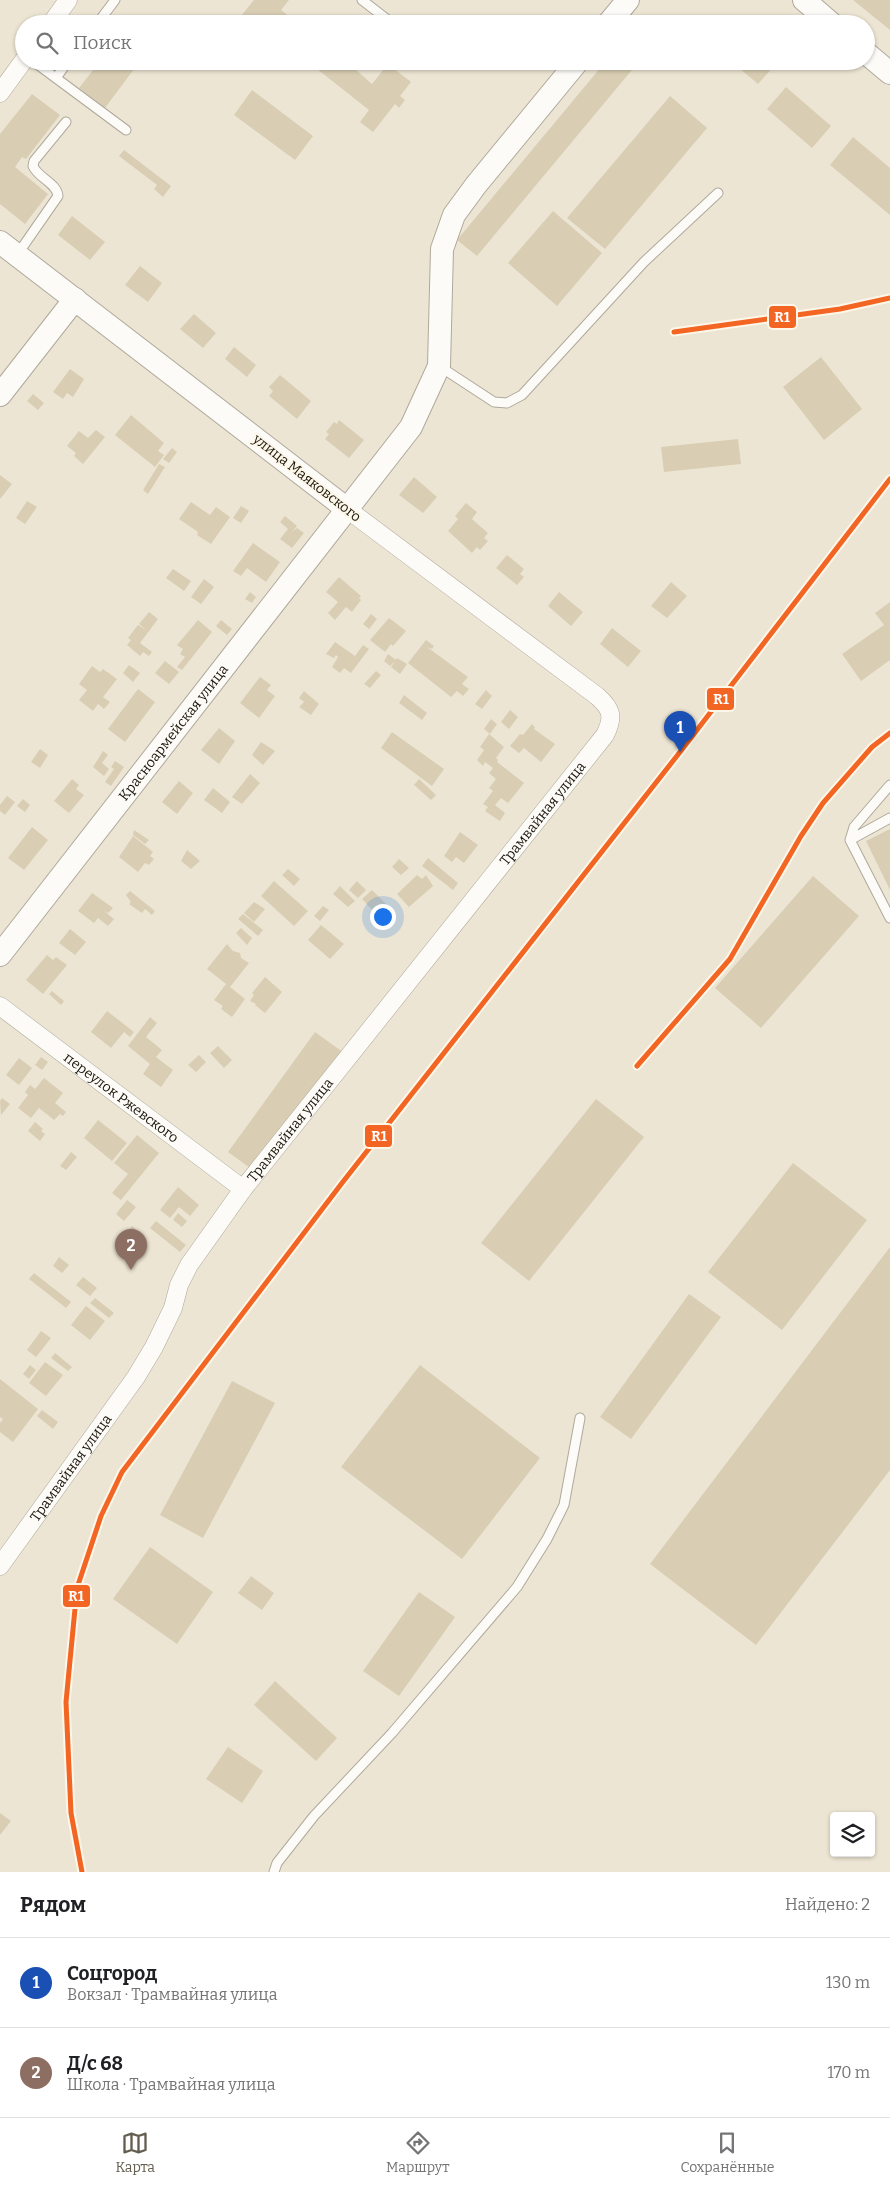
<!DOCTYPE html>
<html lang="ru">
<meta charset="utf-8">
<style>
body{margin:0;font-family:Bitter,serif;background:#f2f2f2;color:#202124}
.controls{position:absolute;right:15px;bottom:15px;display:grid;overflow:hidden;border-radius:5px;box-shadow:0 1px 4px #0004}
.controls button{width:45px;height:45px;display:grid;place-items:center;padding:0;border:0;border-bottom:1px solid #e0e0e0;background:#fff;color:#202124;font:25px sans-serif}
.you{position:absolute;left:382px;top:916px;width:18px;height:18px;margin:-12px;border:4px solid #fff;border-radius:50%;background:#1a73e8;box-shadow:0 0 0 8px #1a73e833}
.badge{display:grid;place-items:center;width:32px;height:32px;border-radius:50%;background:#645e50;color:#fff;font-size:16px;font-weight:700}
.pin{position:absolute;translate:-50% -41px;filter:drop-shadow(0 1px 2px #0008)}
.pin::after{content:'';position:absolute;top:26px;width:18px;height:15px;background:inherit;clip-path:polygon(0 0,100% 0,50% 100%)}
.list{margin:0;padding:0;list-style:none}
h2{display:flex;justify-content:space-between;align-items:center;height:65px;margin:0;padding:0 20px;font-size:21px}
h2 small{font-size:16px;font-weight:400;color:#757577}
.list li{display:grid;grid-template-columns:32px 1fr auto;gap:15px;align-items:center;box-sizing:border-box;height:90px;padding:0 20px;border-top:1px solid #e0e0e0}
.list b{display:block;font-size:19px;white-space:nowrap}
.list p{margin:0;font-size:16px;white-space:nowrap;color:#757577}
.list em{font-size:16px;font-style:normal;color:#757577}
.icon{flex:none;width:28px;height:28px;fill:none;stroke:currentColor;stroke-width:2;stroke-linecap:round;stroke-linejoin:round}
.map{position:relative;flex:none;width:890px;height:1872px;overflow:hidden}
.search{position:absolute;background:#fff;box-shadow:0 1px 4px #0004;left:15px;right:15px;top:15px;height:55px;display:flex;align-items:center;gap:12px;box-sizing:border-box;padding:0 18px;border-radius:28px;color:#757577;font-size:19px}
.sheet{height:245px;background:#fff}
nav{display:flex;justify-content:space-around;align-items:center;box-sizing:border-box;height:70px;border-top:1px solid #e0e0e0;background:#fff;font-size:14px;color:#757577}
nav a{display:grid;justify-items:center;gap:2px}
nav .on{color:#645e50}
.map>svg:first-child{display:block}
.building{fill:#d9ceb4}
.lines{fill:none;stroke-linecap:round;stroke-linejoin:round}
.service-casing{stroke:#afa99b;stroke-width:11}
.minor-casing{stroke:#afa99b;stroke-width:19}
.tertiary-casing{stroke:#afa99b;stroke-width:24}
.service{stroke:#fcfbf8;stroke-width:9}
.minor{stroke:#fcfbf8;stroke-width:18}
.tertiary{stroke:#fcfbf8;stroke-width:22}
.rail-1-casing{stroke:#fdf7ea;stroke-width:9}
.rail-1{stroke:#f26522;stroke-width:5}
.labels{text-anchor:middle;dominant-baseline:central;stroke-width:4;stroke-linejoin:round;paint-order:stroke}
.street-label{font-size:14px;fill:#1a1509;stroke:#fdf7ea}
.line-badge{stroke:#fdf7ea;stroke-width:2}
.badge-label{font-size:14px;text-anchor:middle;font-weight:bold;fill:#fff}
</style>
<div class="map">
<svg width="890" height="1872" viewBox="0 0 890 1872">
<rect width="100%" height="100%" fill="#ede5d3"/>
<path class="building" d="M254,0H289L281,10L299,24H238L236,22Z
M853,0H890V30Z
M136,15L148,24H130Z
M100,61H140L105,108L79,88Z
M307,61H346L372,84L388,64L411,82L400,96L405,100L399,108L395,104L373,132L360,122L369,110Z
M606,61H632L636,65L477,256L457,240Z
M735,61H771L775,65L758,84L733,63Z
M786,87L831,126L812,148L767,109Z
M252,90L313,136L295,160L234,115Z
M32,94L60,115L26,159L22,157L15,167L48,194L25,224L0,204V134Z
M670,96L707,128L605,249L567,218Z
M853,137L890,168V215L830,165Z
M124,150L171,186L163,197L154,189L157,185L119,156Z
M553,211L602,253L557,306L508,263Z
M72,216L105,242L90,260L58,235Z
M140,266L162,283L148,302L125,285Z
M194,314L216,333L203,348L180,329Z
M234,347L256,365L247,377L225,359Z
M821,357L862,409L824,440L783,387Z
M70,369L84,379L73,397L67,393L63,399L53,392Z
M280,375L311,401L297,419L269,396L273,391L269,387Z
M33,394L44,403L38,410L27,401Z
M131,415L164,443L158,451L164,455L155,467L115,435Z
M339,420L364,440L349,458L325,439L329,434L326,432L334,422L337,424Z
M96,430L105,437L83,464L74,456L76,453L67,446L79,431L88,438Z
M738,439L741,464L664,472L661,447Z
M172,448L177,452L169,463L163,459Z
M159,464L165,467L148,494L143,490Z
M0,475L12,484L0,499Z
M414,477L437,497L423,513L399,495Z
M27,501L37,507L25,524L16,518Z
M191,502L210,515L216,507L230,517L211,544L197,535L198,532L179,519Z
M466,503L477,512L472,519L488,533L484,538L488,541L480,550L477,547L472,553L448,531L458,519L455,516Z
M241,506L249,511L241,523L233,518Z
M285,516L297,526L292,532L297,528L304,533L292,548L280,539L288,529L280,522Z
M253,543L280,562L266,582L247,568L241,576L233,571Z
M507,555L524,569L520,574L524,577L517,585L496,568Z
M173,569L191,581L184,591L166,578Z
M339,577L361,596L359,598L361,600L352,612L346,607L335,620L328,613L338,602L326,592Z
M204,579L214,587L201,604L191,597Z
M671,582L687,596L667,618L651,606Z
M250,592L256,597L252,603L245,599Z
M559,592L583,612L571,626L548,606Z
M890,602V660L861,681L842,654L884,625L875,613Z
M149,612L158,619L140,643L152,652L149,656L143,652L140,656L127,645L131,640L128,638L138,625L146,630L139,624Z
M371,614L377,619L369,629L363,624Z
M389,618L406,631L393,646L391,644L385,652L370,640Z
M198,620L212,632L182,670L177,667L185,657L180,654L183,649L177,645Z
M221,620L232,629L227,635L216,626Z
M612,628L641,651L628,667L600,644Z
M426,640L434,646L432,649L427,647L468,677L462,684L469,689L463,696L457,691L451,697L408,663Z
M335,642L355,656L363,645L369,649L351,673L344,668L340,673L332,667L338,657L336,655L334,658L326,654Z
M388,654L396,660L390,666L384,661Z
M397,658L407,664L400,674L391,667Z
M165,661L179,672L169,684L155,673Z
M129,665L140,673L133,682L123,673Z
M92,666L100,672L103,669L117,679L103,697L110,702L104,709L98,704L93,711L79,700L87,690L79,684Z
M376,671L381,675L370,688L364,684Z
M260,677L271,685L267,690L275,696L259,718L240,703Z
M138,689L155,702L125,742L108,729Z
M486,690L492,696L482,709L475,704Z
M304,691L319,704L311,715L299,707L304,702L299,698Z
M404,695L427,713L422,720L399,703Z
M510,710L518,717L509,729L501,722Z
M491,719L497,724L490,734L484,729Z
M532,724L535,727L534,729L555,744L541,762L524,748L519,753L510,746L520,734L523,735Z
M219,728L235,741L219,764L201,750Z
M392,732L444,769L432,786L381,748Z
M489,734L504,747L496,758L498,760L497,762L524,783L508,803L501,798L495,805L505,813L500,821L485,811L488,807L483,804L493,791L489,788L496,779L489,773L493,768L485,762L483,766L477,760L484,750L480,747Z
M261,742L275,751L263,765L252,755Z
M40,749L48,755L40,768L31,762Z
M103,751L108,755L102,763L109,769L104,776L93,767Z
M115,761L124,767L111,786L105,782L114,769L111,767Z
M250,774L260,783L242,804L232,797Z
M72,779L79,785L76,789L84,795L69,813L54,801Z
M419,779L436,795L431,800L414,785Z
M179,781L193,793L177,814L162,802Z
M213,788L230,802L222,813L204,800Z
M7,796L15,802L5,815L0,811V805Z
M23,799L30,805L25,812L17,806Z
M32,827L48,840L24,870L8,858Z
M890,829V890L866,841Z
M134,830L149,840L145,844L133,835Z
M460,832L478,845L464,863L456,857L452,862L444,856Z
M133,836L153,852L150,856L154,859L149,865L145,863L138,872L119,857Z
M187,850L200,861L191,869L181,861Z
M428,858L458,883L453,890L422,866Z
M399,859L409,868L401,875L392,867Z
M288,869L300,879L294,886L282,875Z
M417,875L422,879L426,875L433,886L409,907L397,894Z
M813,876L859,916L761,1028L715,988Z
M274,881L308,911L294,926L261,896Z
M357,881L366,890L358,898L349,890Z
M340,886L355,901L348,907L333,894Z
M372,890L393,911L387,916L393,922L388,927L362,899Z
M130,891L155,911L152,915L145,909L142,913L129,904L131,902L126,895Z
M92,893L113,908L108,913L104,911L114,919L108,926L98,918L94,923L78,911Z
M254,902L265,909L254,922L244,913Z
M323,906L329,910L320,921L314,916Z
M243,914L263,930L258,936L238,919Z
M321,925L344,944L330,959L308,940Z
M241,928L252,938L247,945L236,933Z
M70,929L86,942L75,955L59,943Z
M227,944L233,951L240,953L241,958L249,963L230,987L245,999L232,1017L221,1009L223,1006L214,1000L226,984L207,969Z
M47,955L53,960L56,957L67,965L43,994L26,980Z
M265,977L282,992L265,1013L255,1005L256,1004L250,1001L254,995L252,993Z
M52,991L64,1001L61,1005L49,994Z
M107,1011L134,1032L130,1037L124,1032L111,1048L91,1032Z
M150,1017L157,1023L146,1037L162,1050L156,1057L173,1070L161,1087L143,1074L150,1064L128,1046Z
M315,1032L344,1053L257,1173L228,1152Z
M218,1046L232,1060L224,1068L210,1053Z
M199,1055L206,1062L196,1072L188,1065Z
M41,1057L48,1062L42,1070L35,1065Z
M19,1058L32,1068L19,1085L6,1075Z
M44,1078L63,1093L55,1103L66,1112L63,1116L60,1114L54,1120L39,1108L31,1118L18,1108L28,1095L25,1092L30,1085L35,1089Z
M2,1098L10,1104L1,1115L0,1101Z
M596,1099L644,1137L529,1281L481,1243Z
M98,1120L127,1143L112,1161L84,1138Z
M35,1122L43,1129L41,1131L45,1134L40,1141L28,1131Z
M137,1135L159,1153L121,1200L112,1193L128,1174L114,1163Z
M71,1152L77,1157L66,1170L60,1166Z
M793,1163L867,1220L782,1330L708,1272Z
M178,1187L199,1205L190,1216L179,1207L170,1218L160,1210Z
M127,1200L136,1207L124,1221L116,1214Z
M178,1213L187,1221L182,1227L173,1220Z
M156,1221L186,1245L180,1252L150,1228Z
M132,1226L136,1230L126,1243L121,1240Z
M890,1247V1470L756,1645L650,1564Z
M59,1257L69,1265L62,1273L53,1266Z
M34,1273L71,1302L66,1308L29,1279Z
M83,1277L97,1288L90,1296L76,1285Z
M689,1294L721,1317L631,1439L600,1417Z
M95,1298L114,1313L109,1318L90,1303Z
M86,1306L105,1321L90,1340L71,1325Z
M41,1331L51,1338L36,1357L27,1350Z
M55,1353L72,1367L68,1371L51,1358Z
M45,1362L63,1375L46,1396L29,1383Z
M30,1365L36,1370L29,1379L23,1374Z
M420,1365L540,1458L462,1559L341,1467Z
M0,1379L38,1409L13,1442L0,1432V1423L3,1419L0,1417Z
M232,1381L275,1403L203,1538L160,1515Z
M42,1410L58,1422L53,1429L37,1416Z
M150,1547L213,1592L177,1644L113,1599Z
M251,1576L274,1593L262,1610L238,1593Z
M419,1592L455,1617L399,1696L363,1671Z
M275,1681L337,1738L316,1761L254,1705Z
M228,1747L263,1771L242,1803L206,1779Z
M0,1813L11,1821L0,1835Z"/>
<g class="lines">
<g class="service-casing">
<path id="service" d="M362,0L393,24
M97,24L115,0
M33,61L126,130
M56,78L68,61
M17,255L58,196C57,183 38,178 33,166L34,161L66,122
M439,366L494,402L507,403L522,395L644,262L718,193
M890,785L854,827L850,840L890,918
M850,840L890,818
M274,1872L277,1863L314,1816L392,1733L517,1587L547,1539L564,1505L580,1418"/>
</g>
<g class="minor-casing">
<g id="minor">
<path d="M51,24L68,0"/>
<path d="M0,93L24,60"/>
<path id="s1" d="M0,1006L243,1189"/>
<path id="s2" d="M0,1566L136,1377L154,1347L173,1308L179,1285L189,1265L243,1189L605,735C614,717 612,709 597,696L347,509"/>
</g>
</g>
<g class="tertiary-casing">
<g id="tertiary">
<path d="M804,0L832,24"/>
<path d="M608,24L628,0"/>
<path d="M866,53L890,73"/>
<path d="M0,242L347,509"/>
<path d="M0,395L75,299"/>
<path id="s3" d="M0,955L411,427L439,366L442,249L454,215L476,185L578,61"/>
</g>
</g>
<use href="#service" class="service"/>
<use href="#minor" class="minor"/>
<use href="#tertiary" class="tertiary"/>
<g class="rail-1-casing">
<path id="rail-1" d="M674,332L840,309L890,298
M637,1066L730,959L801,836L823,803L872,747L890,733
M82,1872L71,1813L66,1702L77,1588L101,1516L122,1472L342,1183L680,752L890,479"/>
</g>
<use href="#rail-1" class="rail-1"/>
</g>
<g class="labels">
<g class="street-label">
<text transform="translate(307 478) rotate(38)">улица Маяковского</text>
<text stroke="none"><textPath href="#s3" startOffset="282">Красноармейская улица</textPath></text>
<text stroke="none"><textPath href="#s2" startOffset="931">Трамвайная улица</textPath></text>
<text stroke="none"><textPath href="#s1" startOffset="152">переулок Ржевского</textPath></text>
<text stroke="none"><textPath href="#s2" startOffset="526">Трамвайная улица</textPath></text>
<text stroke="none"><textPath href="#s2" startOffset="121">Трамвайная улица</textPath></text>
</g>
</g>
<g class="line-badge">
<rect x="768" y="305" width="29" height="24" rx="5" fill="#f26522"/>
<rect x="706" y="687" width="29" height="24" rx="5" fill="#f26522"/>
<rect x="364" y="1124" width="29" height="24" rx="5" fill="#f26522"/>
<rect x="62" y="1584" width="29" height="24" rx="5" fill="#f26522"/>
</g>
<g class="badge-label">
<text x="782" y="322">R1</text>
<text x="721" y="704">R1</text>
<text x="379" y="1141">R1</text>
<text x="76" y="1601">R1</text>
</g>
</svg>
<div class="controls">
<button><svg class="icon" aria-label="layers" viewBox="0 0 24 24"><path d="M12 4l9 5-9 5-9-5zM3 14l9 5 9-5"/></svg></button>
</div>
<div class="you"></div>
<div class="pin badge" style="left:680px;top:752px;background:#1a4fb4">1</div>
<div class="pin badge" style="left:131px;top:1270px;background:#8d6e63">2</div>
<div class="search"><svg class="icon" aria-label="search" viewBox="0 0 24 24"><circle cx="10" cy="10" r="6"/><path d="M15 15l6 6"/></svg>Поиск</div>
</div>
<section class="sheet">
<h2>Рядом<small>Найдено: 2</small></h2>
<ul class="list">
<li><span class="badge" style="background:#1a4fb4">1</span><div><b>Соцгород</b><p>Вокзал · Трамвайная улица</p></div><em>130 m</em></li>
<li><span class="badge" style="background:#8d6e63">2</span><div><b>Д/с 68</b><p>Школа · Трамвайная улица</p></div><em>170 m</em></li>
</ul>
</section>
<nav>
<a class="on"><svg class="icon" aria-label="map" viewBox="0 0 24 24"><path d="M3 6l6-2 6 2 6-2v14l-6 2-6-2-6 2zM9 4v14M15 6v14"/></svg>Карта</a>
<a><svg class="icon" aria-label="directions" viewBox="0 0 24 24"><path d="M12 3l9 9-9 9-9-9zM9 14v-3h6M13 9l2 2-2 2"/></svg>Маршрут</a>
<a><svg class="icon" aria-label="saved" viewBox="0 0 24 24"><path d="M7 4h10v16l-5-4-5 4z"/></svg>Сохранённые</a>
</nav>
